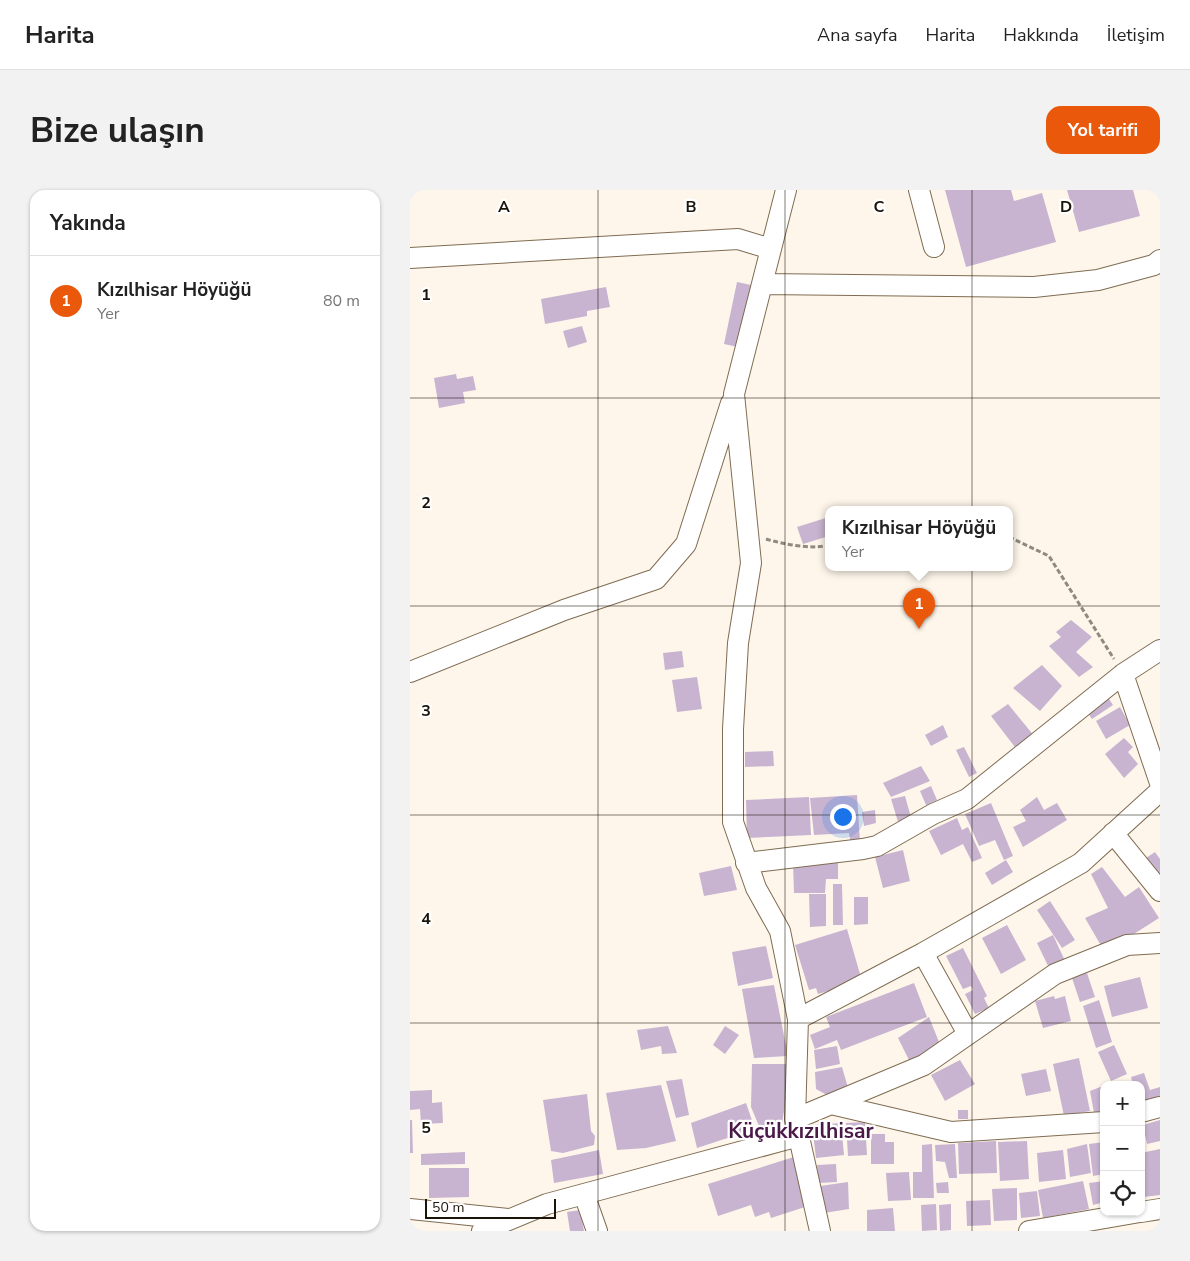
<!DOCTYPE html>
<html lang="tr">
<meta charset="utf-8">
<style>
body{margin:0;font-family:"Nunito Sans",sans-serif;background:#f2f2f2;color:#222}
.controls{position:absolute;right:15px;bottom:15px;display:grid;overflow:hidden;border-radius:10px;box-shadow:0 1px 4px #0004}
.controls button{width:45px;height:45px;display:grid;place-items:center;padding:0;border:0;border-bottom:1px solid #e0e0e0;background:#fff;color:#222;font:25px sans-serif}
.scale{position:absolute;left:15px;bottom:12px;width:131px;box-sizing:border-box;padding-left:5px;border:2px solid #1b1409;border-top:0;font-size:14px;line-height:18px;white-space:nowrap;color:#1b1409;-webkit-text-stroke:4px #fff;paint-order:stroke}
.you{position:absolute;left:432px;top:626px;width:18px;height:18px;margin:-12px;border:4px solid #fff;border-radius:50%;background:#1a73e8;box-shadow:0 0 0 8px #1a73e833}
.badge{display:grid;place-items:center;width:32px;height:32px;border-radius:50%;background:#ea580c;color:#fff;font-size:16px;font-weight:700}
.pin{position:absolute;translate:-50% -41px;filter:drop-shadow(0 1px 2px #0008)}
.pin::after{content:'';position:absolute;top:26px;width:18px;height:15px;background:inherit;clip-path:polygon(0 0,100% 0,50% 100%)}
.popup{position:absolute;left:415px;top:316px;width:188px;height:65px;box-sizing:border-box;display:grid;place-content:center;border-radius:10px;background:#fff;filter:drop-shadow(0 1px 4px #0005);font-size:16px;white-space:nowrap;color:#767676}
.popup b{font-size:19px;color:#222}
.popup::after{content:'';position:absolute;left:50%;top:100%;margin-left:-10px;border:10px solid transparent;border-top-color:#fff}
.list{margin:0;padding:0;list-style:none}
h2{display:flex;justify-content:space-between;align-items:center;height:65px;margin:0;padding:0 20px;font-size:21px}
h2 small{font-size:16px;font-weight:400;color:#767676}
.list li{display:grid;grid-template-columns:32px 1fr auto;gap:15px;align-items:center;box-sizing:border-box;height:90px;padding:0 20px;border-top:1px solid #e0e0e0}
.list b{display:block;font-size:19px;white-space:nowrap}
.list p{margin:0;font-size:16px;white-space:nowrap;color:#767676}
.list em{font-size:16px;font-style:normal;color:#767676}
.icon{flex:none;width:28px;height:28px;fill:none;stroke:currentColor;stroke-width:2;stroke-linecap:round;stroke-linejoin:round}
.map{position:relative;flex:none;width:750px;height:1041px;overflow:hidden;border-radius:15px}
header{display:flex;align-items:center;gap:30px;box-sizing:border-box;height:70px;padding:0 25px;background:#fff;border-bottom:1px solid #e0e0e0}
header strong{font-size:24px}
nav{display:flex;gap:28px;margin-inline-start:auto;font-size:18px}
.intro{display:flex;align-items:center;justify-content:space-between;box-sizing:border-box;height:120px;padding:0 30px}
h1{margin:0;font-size:35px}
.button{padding:12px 22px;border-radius:15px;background:#ea580c;color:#fff;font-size:18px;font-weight:700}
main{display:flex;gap:30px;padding:0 30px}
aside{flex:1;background:#fff;border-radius:15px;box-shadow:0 1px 4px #0004}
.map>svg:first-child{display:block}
.building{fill:#c8b4d0}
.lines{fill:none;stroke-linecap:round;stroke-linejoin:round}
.minor-casing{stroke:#7f6c52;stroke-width:22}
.path{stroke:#90897d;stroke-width:3;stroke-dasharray:5 2.5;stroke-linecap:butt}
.minor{stroke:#fff;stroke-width:20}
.grid{fill:none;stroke:#1b1409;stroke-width:1;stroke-opacity:0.55}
.labels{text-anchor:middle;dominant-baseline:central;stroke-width:4.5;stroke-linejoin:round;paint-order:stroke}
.district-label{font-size:21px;font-weight:bold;fill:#4b1947;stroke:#fff}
.grid-label{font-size:16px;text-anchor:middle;font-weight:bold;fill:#1b1409;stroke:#fff;stroke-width:4.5;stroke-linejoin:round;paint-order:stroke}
</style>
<header>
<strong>Harita</strong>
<nav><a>Ana sayfa</a><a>Harita</a><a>Hakkında</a><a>İletişim</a></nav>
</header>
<div class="intro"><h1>Bize ulaşın</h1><a class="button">Yol tarifi</a></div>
<main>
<aside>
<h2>Yakında<small></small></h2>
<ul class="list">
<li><span class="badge">1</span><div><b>Kızılhisar Höyüğü</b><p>Yer</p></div><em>80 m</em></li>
</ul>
</aside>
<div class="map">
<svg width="750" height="1041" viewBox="0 0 750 1041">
<rect width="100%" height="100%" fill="#fef6ea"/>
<path class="building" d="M535,0H601L604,11L632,3L646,52L556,77Z
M657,0H723L730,26L669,42Z
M327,92L341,95L328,157L314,154Z
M196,97L200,117L177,121V126L135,134L131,109Z
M172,136L177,152L158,158L153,141Z
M46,184L47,189L63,186L66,200L53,202L55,213L29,218L24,188Z
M419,327V346L393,354L387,337Z
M661,430L682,447L666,462L683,477L669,487L639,456L651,447L646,442Z
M272,461L274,477L255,480L253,463Z
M632,475L652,496L630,521L603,498Z
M287,487L292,519L267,522L262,490Z
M697,506L703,515L682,529L676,520Z
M598,514L625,547L608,561L581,526Z
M710,517L720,535L696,549L686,531Z
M533,535L538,547L521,556L515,545Z
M714,548L723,557L718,562L728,574L714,588L695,564Z
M554,557L567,583L559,587L546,560Z
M363,561L364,576L335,577V562Z
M511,576L520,591L481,607L473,593Z
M521,596L527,610L516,615L510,601Z
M447,605L450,652L441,656L439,643L404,645L400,608Z
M495,606L502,631L489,635L481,609Z
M399,607L401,645L337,648L336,610Z
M627,607L634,620L647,613L657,630L613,657L603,637L616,631L610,620Z
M581,613L603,666L594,670L585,650L569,656L555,624Z
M465,620L466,633L454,636L452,622Z
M547,628L552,640L558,637L572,668L562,672L553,654L531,665L519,641Z
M493,660L500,691L473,698L465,667Z
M745,662L750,669V696L733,670Z
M596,670L603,682L582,695L575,683Z
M428,671V689H416L415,703H384L383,673Z
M321,676L327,700L294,706L289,683Z
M692,677L715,707L729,697L749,728L716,749L693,759L675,728L698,718L681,684Z
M423,694H432L433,735H423Z
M399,704H416V736L400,737Z
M444,707H458V734L444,735Z
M640,711L665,750L652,758L627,720Z
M597,735L616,770L591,784L572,748Z
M437,739L452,791L408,804L406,798L399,800L385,755Z
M643,745L657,775L641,782L627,753Z
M356,756L363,788L328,796L322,762Z
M553,758L577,806L574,808L579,818L565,824L555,804L563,800L561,796L553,799L536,766Z
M677,783L685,807L670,812L662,788Z
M730,787L738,818L702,827L694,796Z
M504,793L517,827L431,860L427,850L405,859L400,845L420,837L416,827Z
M364,795L378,866L344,868L332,799Z
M644,806L645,809L655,806L661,831L633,838L625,811Z
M689,810L702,852L686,858L673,816Z
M519,827L531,857L501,874L488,848Z
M258,836L267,863L252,864L251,856L231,860L227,840Z
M315,836L329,845L315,864L303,855Z
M704,855L717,884L701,891L688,862Z
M427,856L430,874L406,879L404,860Z
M669,868L680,921L654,926L643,874Z
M550,870L565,894L535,911L521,885Z
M342,874H382L372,933L356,939L349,936L341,917Z
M432,877L439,901L417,905L406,899L405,882Z
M636,879L641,901L616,906L611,884Z
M734,883L740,900L750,897V906L731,911V895H723L721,887Z
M272,889L279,925L266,928L256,891Z
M251,895L266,951L236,958L207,960L196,903Z
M693,896L694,920L684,923L680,901Z
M22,900V913L32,912L33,933L11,934L10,919L0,920V901Z
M177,904L181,941L185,946L184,955L153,963L141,961L133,910Z
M336,913L345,939L287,958L281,933Z
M548,920H558V929H548Z
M0,930H2L3,963H0Z
M750,930V951L737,954L733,935Z
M455,932L457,965L438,966L436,933Z
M431,933L434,965L406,968L402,935Z
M461,944H475V952H484V974H461Z
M586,951L587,983L549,984L548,953Z
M617,951L619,989L590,991L588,952Z
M694,952V984L683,986L679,954Z
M522,954L524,1008H503V982H512V955Z
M545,954L547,988H539L535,972L526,971L525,955Z
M677,954L681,983L660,987L657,959Z
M750,959V1005L734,1007L731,986V963Z
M189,960L193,984L144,993L141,970Z
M653,960L656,989L629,992L627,963Z
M55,962V974L11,975V964Z
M387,966L399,1002L391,1005L395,1017L361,1028L359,1022L345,1027L341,1015L308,1026L298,994Z
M426,974L427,992L408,993L407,975Z
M19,978H59V1007L19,1008Z
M499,982L501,1010L478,1011L476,983Z
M673,991L679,1019L633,1028L628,1000Z
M694,991V1012L683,1015L679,993Z
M438,992L439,1019L414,1023L410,996Z
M538,992L539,1003H527L526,993Z
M607,998V1030L584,1031L582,999Z
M627,1001L630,1026L611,1028L609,1003Z
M580,1010L581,1035L557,1036L556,1011Z
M526,1014L527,1040L512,1041L511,1015Z
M541,1014V1040L530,1041L529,1015Z
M483,1018L485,1041H457V1020Z
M170,1020L174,1041H160L157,1022Z"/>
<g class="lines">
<g class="minor-casing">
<path id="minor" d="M376,0L352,94L624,97L688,90L744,75L750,70
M509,0L524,57
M0,68L328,49L361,59
M352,94L324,204L341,373L328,453L323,539V632L346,698L370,741L388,829L385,929L410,1041
M0,482L154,420L246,389L276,354L321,213
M713,484L750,593
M703,643L750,701
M336,673L453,659L467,656L523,624L557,609L713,484L750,460
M513,763L558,844
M388,829L513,763L671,673L750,601
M421,914L541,942L694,932
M731,922L750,917
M385,929L514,875L645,784L717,755L750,753
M174,1004L187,1041
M0,1019L98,1029
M731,1022L750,1019
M72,1041L137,1014L389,946
M619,1041L730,1022"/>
</g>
<path class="path" d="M599,347L639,366L704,469
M356,349C373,354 402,360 419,355"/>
<use href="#minor" class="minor"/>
</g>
<path class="grid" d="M188,0V1041M375,0V1041M562,0V1041M0,208H750M0,416H750M0,625H750M0,833H750"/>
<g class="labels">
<g class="district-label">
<text x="391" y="941">Küçükkızılhisar</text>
</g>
</g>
<g class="grid-label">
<text x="94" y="22">A</text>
<text x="281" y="22">B</text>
<text x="469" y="22">C</text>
<text x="656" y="22">D</text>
<text x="16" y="110">1</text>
<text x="16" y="318">2</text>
<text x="16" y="526">3</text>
<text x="16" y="734">4</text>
<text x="16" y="943">5</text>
</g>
</svg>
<div class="controls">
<button>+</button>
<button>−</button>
<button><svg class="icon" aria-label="locate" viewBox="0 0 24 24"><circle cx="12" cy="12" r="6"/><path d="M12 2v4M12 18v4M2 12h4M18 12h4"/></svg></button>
</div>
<div class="scale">50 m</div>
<div class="you"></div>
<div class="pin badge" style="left:509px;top:439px">1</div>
<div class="popup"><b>Kızılhisar Höyüğü</b>Yer</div>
</div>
</main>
